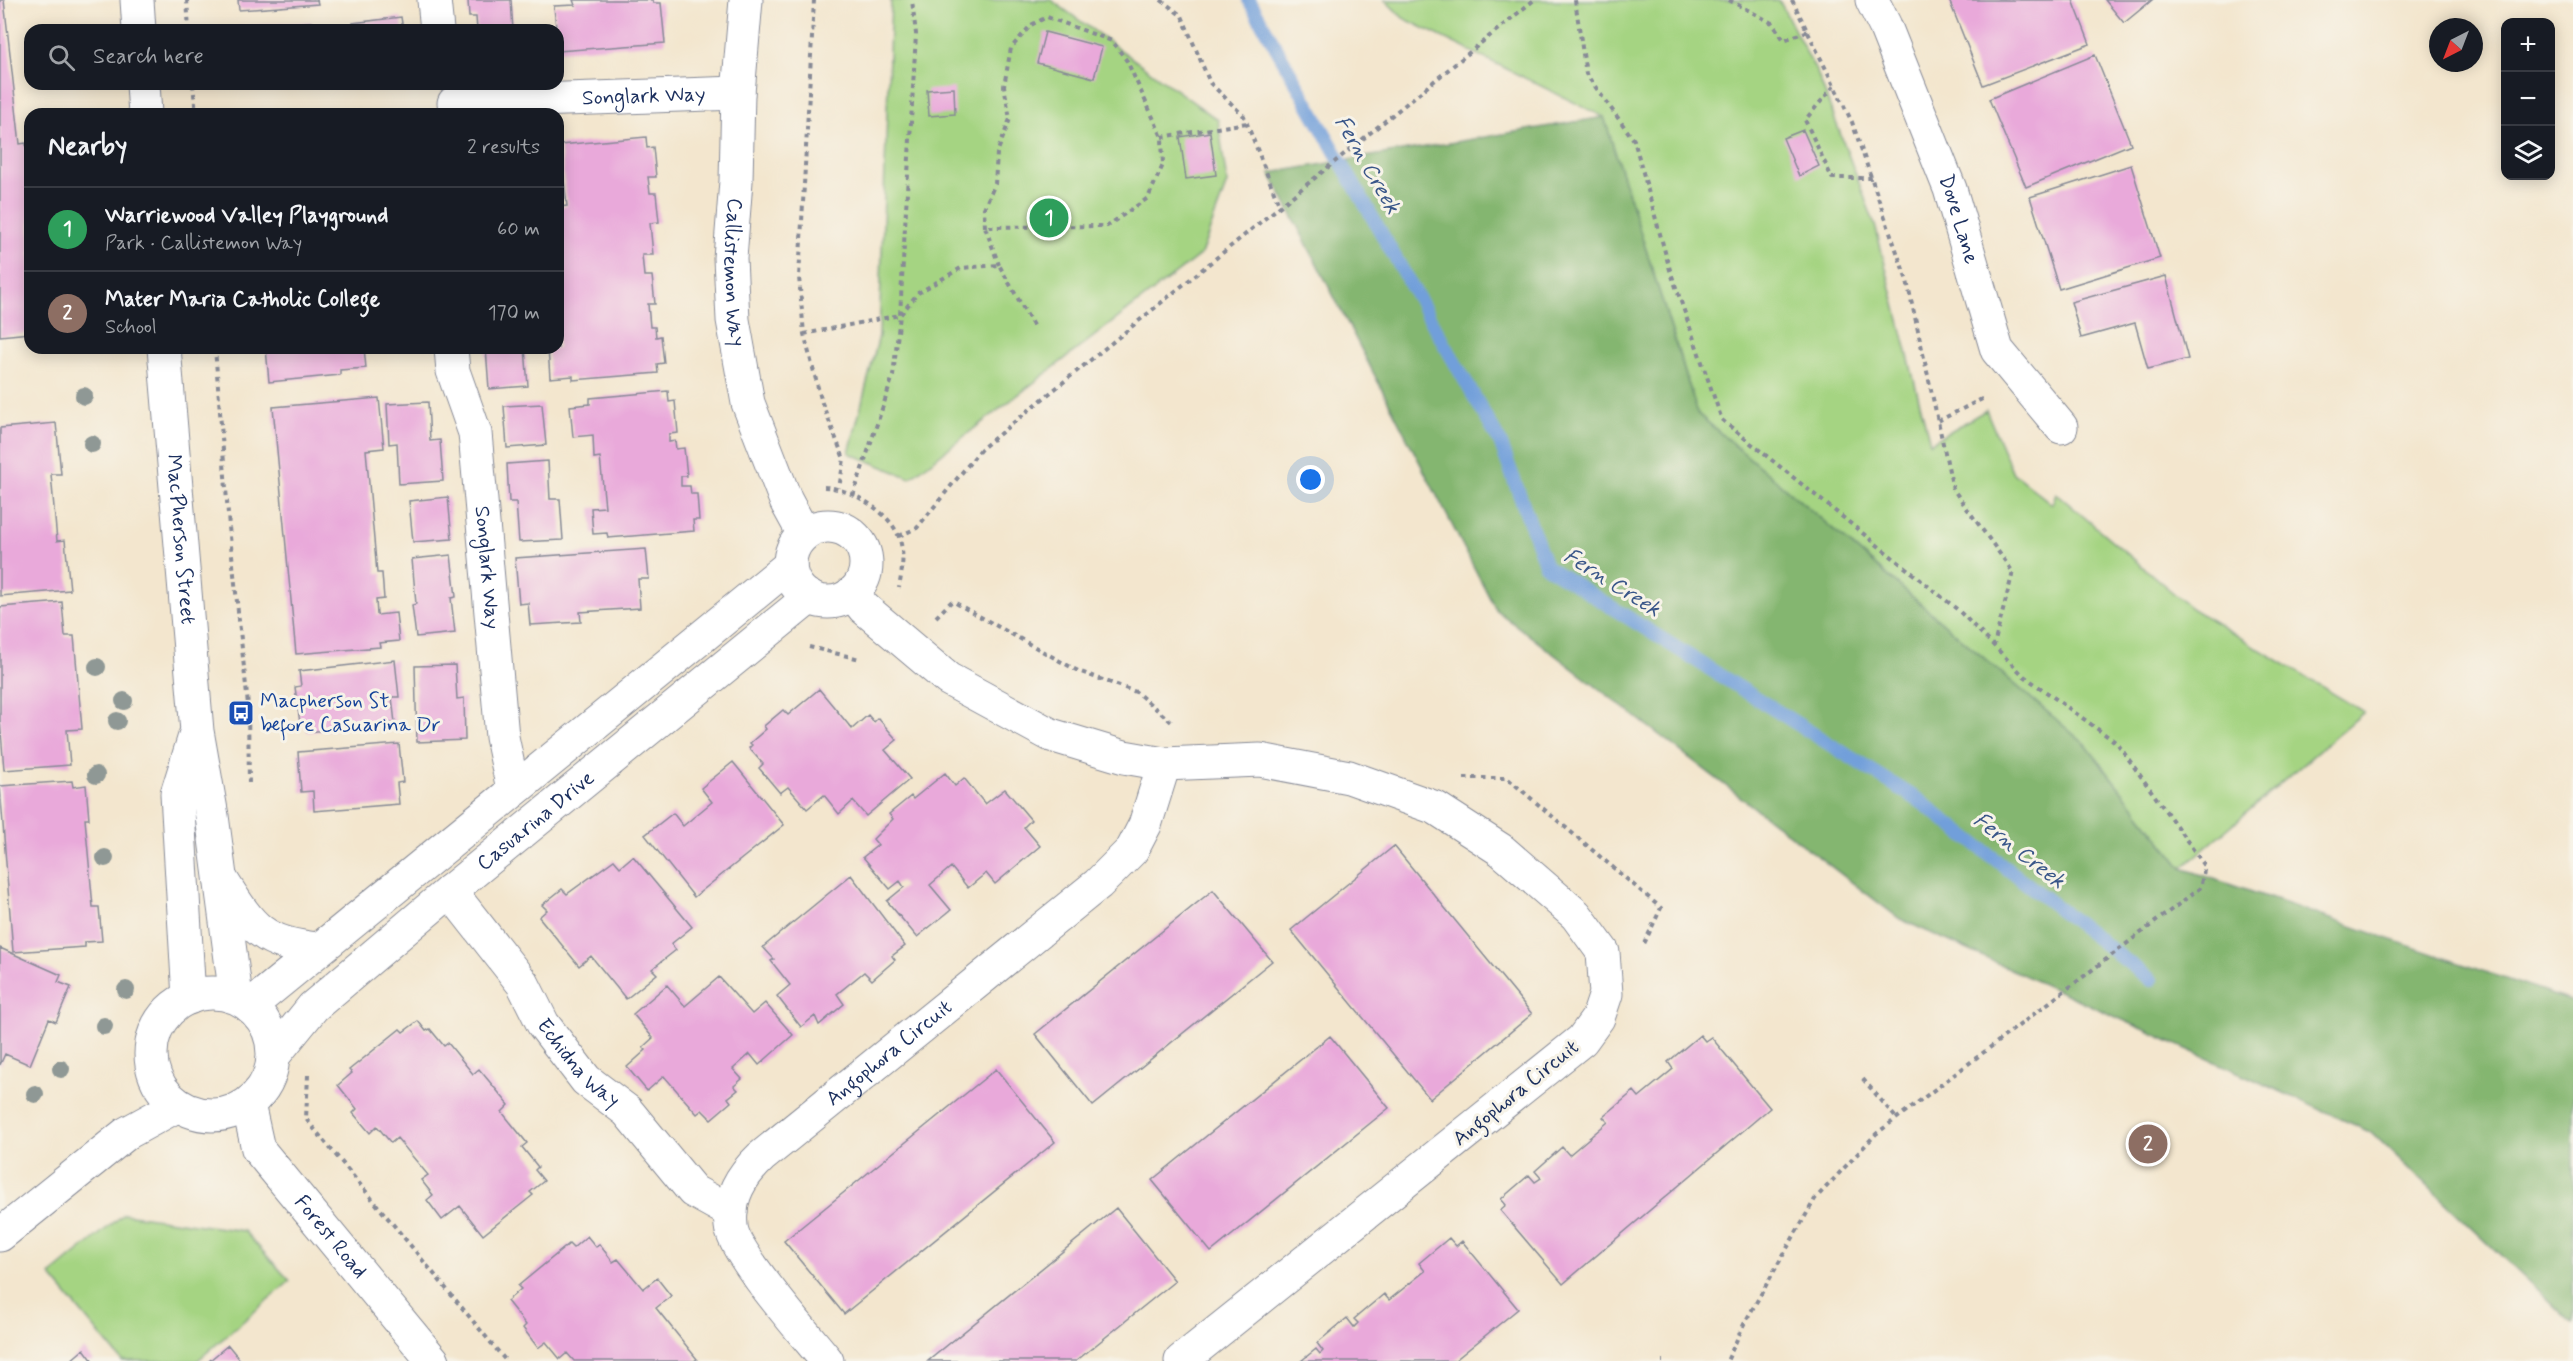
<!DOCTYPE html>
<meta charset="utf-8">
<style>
body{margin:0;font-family:Mynerve,sans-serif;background:#242831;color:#f1f3f6}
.controls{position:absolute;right:18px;top:18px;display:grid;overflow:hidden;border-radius:12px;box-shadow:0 3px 15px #0003}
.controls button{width:54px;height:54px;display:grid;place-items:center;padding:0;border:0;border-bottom:2px solid #363941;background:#171b24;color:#f1f3f6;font:30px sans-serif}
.compass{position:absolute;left:2429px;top:18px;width:54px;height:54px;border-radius:50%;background:#171b24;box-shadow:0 3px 15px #0003;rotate:222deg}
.you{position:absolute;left:1311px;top:480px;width:21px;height:21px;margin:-15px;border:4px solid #fff;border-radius:50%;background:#1a73e8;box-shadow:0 0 0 9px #1a73e833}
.badge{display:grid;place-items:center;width:39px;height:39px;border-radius:50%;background:#d690ce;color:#fff;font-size:20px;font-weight:700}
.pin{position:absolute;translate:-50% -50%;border:3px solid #fff;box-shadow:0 2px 6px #0006}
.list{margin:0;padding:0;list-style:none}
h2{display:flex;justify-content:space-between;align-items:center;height:78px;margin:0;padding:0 24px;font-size:26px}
h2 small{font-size:20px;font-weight:400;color:#9ea1a6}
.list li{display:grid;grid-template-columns:39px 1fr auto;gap:18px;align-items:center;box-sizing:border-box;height:84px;padding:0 24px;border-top:2px solid #363941}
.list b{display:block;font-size:22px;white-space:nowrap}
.list p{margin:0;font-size:20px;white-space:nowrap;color:#9ea1a6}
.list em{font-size:20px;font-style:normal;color:#9ea1a6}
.icon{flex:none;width:33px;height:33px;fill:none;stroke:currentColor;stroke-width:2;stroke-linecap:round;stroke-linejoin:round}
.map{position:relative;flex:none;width:2573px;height:1361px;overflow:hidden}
.search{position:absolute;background:#171b24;box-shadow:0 3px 15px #0003;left:24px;top:24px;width:540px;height:66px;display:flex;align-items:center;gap:15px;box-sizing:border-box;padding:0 21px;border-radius:18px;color:#9ea1a6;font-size:22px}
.panel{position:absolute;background:#171b24;box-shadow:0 3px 15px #0003;left:24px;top:108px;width:540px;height:246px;border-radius:18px}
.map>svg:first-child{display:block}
.green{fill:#a5d482;stroke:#608270;stroke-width:1.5}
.forest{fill:#84b670;stroke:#507267;stroke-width:1.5}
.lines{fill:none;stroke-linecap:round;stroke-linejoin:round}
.stream{stroke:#719fda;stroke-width:14}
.building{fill:#e9a9da}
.minor-casing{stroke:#878a96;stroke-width:35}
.tertiary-casing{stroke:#878a96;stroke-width:35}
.path{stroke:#878a96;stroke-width:4;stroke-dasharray:4.5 4.5;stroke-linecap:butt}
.minor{stroke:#fff;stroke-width:33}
.tertiary{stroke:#fff;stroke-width:33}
.tree{fill:#8f9895}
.labels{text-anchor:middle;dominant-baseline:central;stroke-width:6;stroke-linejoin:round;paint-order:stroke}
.street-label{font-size:21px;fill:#1b2f5e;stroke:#f7f3e8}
.transit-label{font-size:21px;fill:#164399;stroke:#f7f3e8;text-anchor:start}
.water-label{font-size:22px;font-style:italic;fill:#395689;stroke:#f7f3e8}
</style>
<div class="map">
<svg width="2573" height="1361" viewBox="0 0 2573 1361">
<rect width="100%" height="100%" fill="#f7f3e8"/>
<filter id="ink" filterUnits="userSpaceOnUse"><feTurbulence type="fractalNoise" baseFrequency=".0167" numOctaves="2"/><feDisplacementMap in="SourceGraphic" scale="12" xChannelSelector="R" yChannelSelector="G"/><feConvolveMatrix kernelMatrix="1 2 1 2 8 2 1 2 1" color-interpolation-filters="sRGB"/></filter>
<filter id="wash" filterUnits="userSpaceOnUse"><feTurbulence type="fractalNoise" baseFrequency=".008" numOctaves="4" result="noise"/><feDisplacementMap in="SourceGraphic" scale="24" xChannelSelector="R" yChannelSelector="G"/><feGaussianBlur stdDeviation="1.35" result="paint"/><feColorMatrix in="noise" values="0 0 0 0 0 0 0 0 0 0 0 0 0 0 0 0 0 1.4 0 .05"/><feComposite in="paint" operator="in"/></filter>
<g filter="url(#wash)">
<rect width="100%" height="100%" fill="#f3e6ce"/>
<path class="green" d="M891,0H1051L1218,120L1227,183L1201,254L910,478L849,453L879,336Z
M1385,0H1779L1818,75L1875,225L1930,443L1986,410L2013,473L2052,504L2056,493L2191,608L2364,712L2182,868L2086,745L1698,414L1604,117L1403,18Z
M124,1214L244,1231L290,1281L197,1361H122L50,1275Z"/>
<path class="forest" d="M1604,117L1698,414L2086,745L2182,868L2573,1002V1324L2372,1133L1900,919L1496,610L1270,173Z"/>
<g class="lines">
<path class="stream" d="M1249,0L1500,442L1546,566L1920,801L2151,980"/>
</g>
<g id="blocks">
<path class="building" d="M0,0H4L20,144L26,143L30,184V333L0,336Z
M238,0H317L318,4L239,10Z
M468,0H511L513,30H477L476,17H469Z
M573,0H653V3H661L665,43L558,51L554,6L575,5Z
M1949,0H2073L2090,44L1983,85Z
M2105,0H2152L2124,23Z
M401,17L403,30H354L353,23Z
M311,22V27L340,26L341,30H237V27Z
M1045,32L1102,47L1094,78L1037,63Z
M2095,55L2131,144L2026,187L1989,99Z
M253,84H294V86L253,88Z
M954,88L955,114L929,116L927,90Z
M1803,130L1819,166L1799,176L1783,138Z
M1210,132L1216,175L1186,179L1180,137Z
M646,137L647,148L653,147L656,177H648L650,193H656L659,222L650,223L653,255H642L644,276H652L655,304H648L650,327H655L656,337L661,336L664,363L657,364L658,373L573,380V376L550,378L548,348H558V207L567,206L560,145Z
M2131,165L2160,258L2059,289L2030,197Z
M2166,276L2188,359L2148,369L2135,323L2081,338L2071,302Z
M266,348H364L366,368L340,370V375L269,382Z
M486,348H525L528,386L489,389Z
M668,391L669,402L675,401L678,433L669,434V442L675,441L676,449L684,448L687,476H681V486H690L691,494H697L699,520H693L694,531L608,538L607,533L593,534L591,508L605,507L600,457L594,458L593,435L573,437L570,406L590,404V398Z
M379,398L384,448L366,450L377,573H382L384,599L376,600L377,615L396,613L399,641L379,643L380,647L296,654L273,407Z
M428,402L430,441L440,440L443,481L399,484L397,443L389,444L387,404Z
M542,404L546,445L507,448L504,406Z
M56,423L61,474H51L57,541L65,540L70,590L0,596V428Z
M548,461L550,499H560L563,540L519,542L516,502H509L507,464Z
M448,497L452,539L413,542L409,501Z
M646,549L649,579H638L640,608L580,612L581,622L530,625L528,603L519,604L515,558Z
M451,555L456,597L451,598L455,633L416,637L412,605L416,604L412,559Z
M62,602L65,636H74L82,729L67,730L70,765L4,770L0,720V607Z
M395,660L399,697H392L395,723L307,732L306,722L300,723L295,687L301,686L299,671Z
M455,665L457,699L464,698L465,740L417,742L415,666Z
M819,689L852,729L868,715L874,722L878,718L897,740L885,750L910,779L866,816L853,801L839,814L824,795L807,809L788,787L780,793L759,768L763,764L749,748L752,745L750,743L766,729L764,726L783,710L788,715Z
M399,744L403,782L397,783L399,804L314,811L313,791L301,792L298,752Z
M733,762L784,825L694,897L645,835L673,813L683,826L712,802L701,788Z
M945,773L955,786L964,778L985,804L1005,789L1031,820L1024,827L1040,846L995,884L986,873L968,888L951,867L930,885L951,910L917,937L887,901L904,887L900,881L890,889L863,857L878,845L873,839L893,819L889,814L911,796L913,799Z
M72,781L73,787L86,785L89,819H85L93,907H99L102,941L85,942V947L13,952L0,786Z
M1394,846L1532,1014L1430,1099L1291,930Z
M633,856L692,927L671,944L676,950L652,969L657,974L626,999L591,956L579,966L539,917L547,910L542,905L562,889L567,894L614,860L620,867Z
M851,875L905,946L892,956L895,960L872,980L864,972L837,994L844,1004L819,1025L815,1016L801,1027L777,996L790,985L771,961L774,959L763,947Z
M1213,890L1272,961L1093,1106L1035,1034Z
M0,948L61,975L58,982L71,987L56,1022L49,1019L30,1065L5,1054L0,1065Z
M719,977L752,1014L765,1003L793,1035L759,1065L750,1054L733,1069L742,1079L734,1086L738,1090L728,1098L731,1102L711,1119L702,1110L697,1114L664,1076L647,1091L627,1067L646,1050L643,1047L653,1038L633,1014L667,985L685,1006Z
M418,1021L426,1031L430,1029L444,1046L448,1043L473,1074L479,1069L509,1105L502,1112L527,1143L522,1147L538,1167L535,1170L544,1181L530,1192L533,1195L483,1235L460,1206L442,1220L427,1200L433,1195L421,1180L428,1175L397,1138L391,1143L377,1126L370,1133L353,1113L357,1109L338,1085L352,1073L349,1070L400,1029L403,1032Z
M1700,1035L1705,1041L1711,1037L1770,1108L1563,1284L1500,1210L1506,1205L1501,1199L1529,1175L1535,1182L1541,1178L1535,1171L1562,1147L1569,1155L1608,1122L1603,1117L1634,1091L1639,1097L1673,1069L1668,1062Z
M1330,1036L1389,1108L1211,1252L1152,1180Z
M996,1069L1055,1142L844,1314L784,1241Z
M1116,1208L1175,1281L1076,1361H928Z
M587,1236L596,1247L599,1244L613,1262L618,1259L643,1289L657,1278L671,1296L656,1308L697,1359L694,1361H574L567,1353L560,1359L546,1342L538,1348L523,1328L526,1325L507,1301L521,1289L518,1286L569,1244L573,1248Z
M1449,1238L1456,1246L1462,1241L1518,1309L1454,1361H1301L1316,1349L1320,1354L1323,1351L1317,1343L1347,1318L1354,1327L1358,1323L1354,1319L1384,1294L1389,1300L1425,1271L1419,1263Z
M228,1345L241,1361H209Z
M84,1349L93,1361H70Z"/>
</g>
</g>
<g filter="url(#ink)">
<use href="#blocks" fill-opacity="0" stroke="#878a96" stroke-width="1.5"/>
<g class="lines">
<g class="minor-casing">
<g id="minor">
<path d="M434,0L437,30"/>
<path id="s1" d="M746,0L738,93L736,181L730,258L733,320L748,403L786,501L804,534"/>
<path id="s2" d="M1872,0L1885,26L1950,189L1997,350L2061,427"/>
<path id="s3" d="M454,103L738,93"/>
<path id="s4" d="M451,348L453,371L475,433L502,737L513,789"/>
<circle cx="828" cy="564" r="38"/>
<path d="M852,593L864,608L948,679L1051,735L1124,757L1164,764L1260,760L1349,777L1436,808L1501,850L1576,915L1603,952L1606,994L1598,1018L1582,1040L1181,1361"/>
<path d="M221,879C251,926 260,944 319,949"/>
<path id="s5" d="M450,891L523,984L543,1024L586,1080L627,1111L693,1191L731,1212"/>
<path d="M250,1006L790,565"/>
<path id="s6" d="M274,1055L313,1007L450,891L810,597"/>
<path id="s7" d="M248,1104L258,1149L433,1361"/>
<path id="s8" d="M827,1361C807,1336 733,1253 731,1226C728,1197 741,1176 761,1157L1098,884L1132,850L1145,825L1164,764"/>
</g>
</g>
<g class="tertiary-casing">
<g id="tertiary">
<path d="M137,0L139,30"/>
<path d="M143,84L145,114"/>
<path id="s9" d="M164,348L197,731L212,816L236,997"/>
<circle cx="212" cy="1054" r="61"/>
<path d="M189,998L177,794L195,736"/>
<path d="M0,1235L127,1133L178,1105"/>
</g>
</g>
<path class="path" d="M187,0L189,30
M814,0L799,277L804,334L822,403L844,459L839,488
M1161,0L1182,16L1210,83L1244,116L1280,207
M1575,0L1586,74L1634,140L1670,270L1722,420L1958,610L2024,676L2117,743L2205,866L2200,888L1876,1134L1815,1199L1744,1324L1727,1361
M1729,0L1772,23L1784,40L1808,31
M1792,0L1852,122L1907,281L1953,489L2013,572L1994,645
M193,84L196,114
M1834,86L1805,120L1832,178H1872
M1162,137L1247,123
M985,227L984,208L995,184L997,153L1010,119L1004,86L1011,48L1031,25L1047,17L1112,41L1127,61L1162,137L1163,165L1148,198L1107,226L985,227L999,265
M804,334L900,315L916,34L912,0
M215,348L229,527L248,705L249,785
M1938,421L1986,397
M824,487C850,488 889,511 899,537C905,554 902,571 899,588
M853,496L893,376L900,315L918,293L961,268L999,265L1035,329
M899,536L917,528L981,449L1534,0
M936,617L952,601L1078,671L1136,692L1174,724
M809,647L860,659
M1464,778H1507L1661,908L1643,946
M308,1075L306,1119L506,1361
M1863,1079L1897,1119
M1662,1361H1663"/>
<use href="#minor" class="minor"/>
<use href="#tertiary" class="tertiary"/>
</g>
<g class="tree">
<circle cx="84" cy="396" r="9"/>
<circle cx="92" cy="444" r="9"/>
<circle cx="97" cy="667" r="9"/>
<circle cx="124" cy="701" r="9"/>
<circle cx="117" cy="721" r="9"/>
<circle cx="96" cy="775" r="9"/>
<circle cx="105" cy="858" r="9"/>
<circle cx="126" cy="990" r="9"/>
<circle cx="104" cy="1026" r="9"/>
<circle cx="61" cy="1069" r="9"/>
<circle cx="35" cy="1094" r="9"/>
</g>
</g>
<defs>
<g id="bus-square" transform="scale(1.35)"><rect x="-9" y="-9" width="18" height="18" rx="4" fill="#1a4fb4" stroke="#f7f3e8"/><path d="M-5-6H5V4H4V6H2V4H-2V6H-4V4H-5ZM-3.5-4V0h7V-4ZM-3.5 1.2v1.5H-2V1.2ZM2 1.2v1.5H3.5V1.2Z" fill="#fff"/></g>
</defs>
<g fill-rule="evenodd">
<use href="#bus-square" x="241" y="713"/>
</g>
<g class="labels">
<g class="street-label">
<text stroke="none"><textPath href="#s3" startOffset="190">Songlark Way</textPath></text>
<text stroke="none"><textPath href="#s2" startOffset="236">Dove Lane</textPath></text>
<text stroke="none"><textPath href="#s1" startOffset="273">Callistemon Way</textPath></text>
<text stroke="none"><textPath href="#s9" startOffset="192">MacPherson Street</textPath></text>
<text stroke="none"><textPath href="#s4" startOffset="224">Songlark Way</textPath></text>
<text stroke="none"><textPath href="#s6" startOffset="352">Casuarina Drive</textPath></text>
<text stroke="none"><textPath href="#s8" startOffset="410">Angophora Circuit</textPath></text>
<text stroke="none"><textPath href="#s5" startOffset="216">Echidna Way</textPath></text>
<text transform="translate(1516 1093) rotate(-39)">Angophora Circuit</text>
<text stroke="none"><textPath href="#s7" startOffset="160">Forest Road</textPath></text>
</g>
<g class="transit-label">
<text x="260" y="701">Macpherson St<tspan x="260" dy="24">before Casuarina Dr</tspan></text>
</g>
<g class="water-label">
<text transform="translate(1367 165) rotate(60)">Fern Creek</text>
<text transform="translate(1612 583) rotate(32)">Fern Creek</text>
<text transform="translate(2019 851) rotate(38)">Fern Creek</text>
</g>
</g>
</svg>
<div class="controls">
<button>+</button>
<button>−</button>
<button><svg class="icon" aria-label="layers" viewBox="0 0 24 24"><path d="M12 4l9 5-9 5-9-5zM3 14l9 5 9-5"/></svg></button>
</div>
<svg class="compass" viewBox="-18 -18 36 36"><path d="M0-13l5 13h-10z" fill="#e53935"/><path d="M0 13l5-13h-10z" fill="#9ea1a6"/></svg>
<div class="you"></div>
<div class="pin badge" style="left:1049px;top:218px;background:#2e9e5b">1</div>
<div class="pin badge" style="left:2148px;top:1144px;background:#8d6e63">2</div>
<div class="search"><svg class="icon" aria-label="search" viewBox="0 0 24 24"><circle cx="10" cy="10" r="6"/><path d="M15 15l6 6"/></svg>Search here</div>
<section class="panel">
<h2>Nearby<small>2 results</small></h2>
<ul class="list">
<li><span class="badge" style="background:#2e9e5b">1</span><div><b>Warriewood Valley Playground</b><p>Park · Callistemon Way</p></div><em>60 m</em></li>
<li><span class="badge" style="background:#8d6e63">2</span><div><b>Mater Maria Catholic College</b><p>School</p></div><em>170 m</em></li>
</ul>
</section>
</div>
